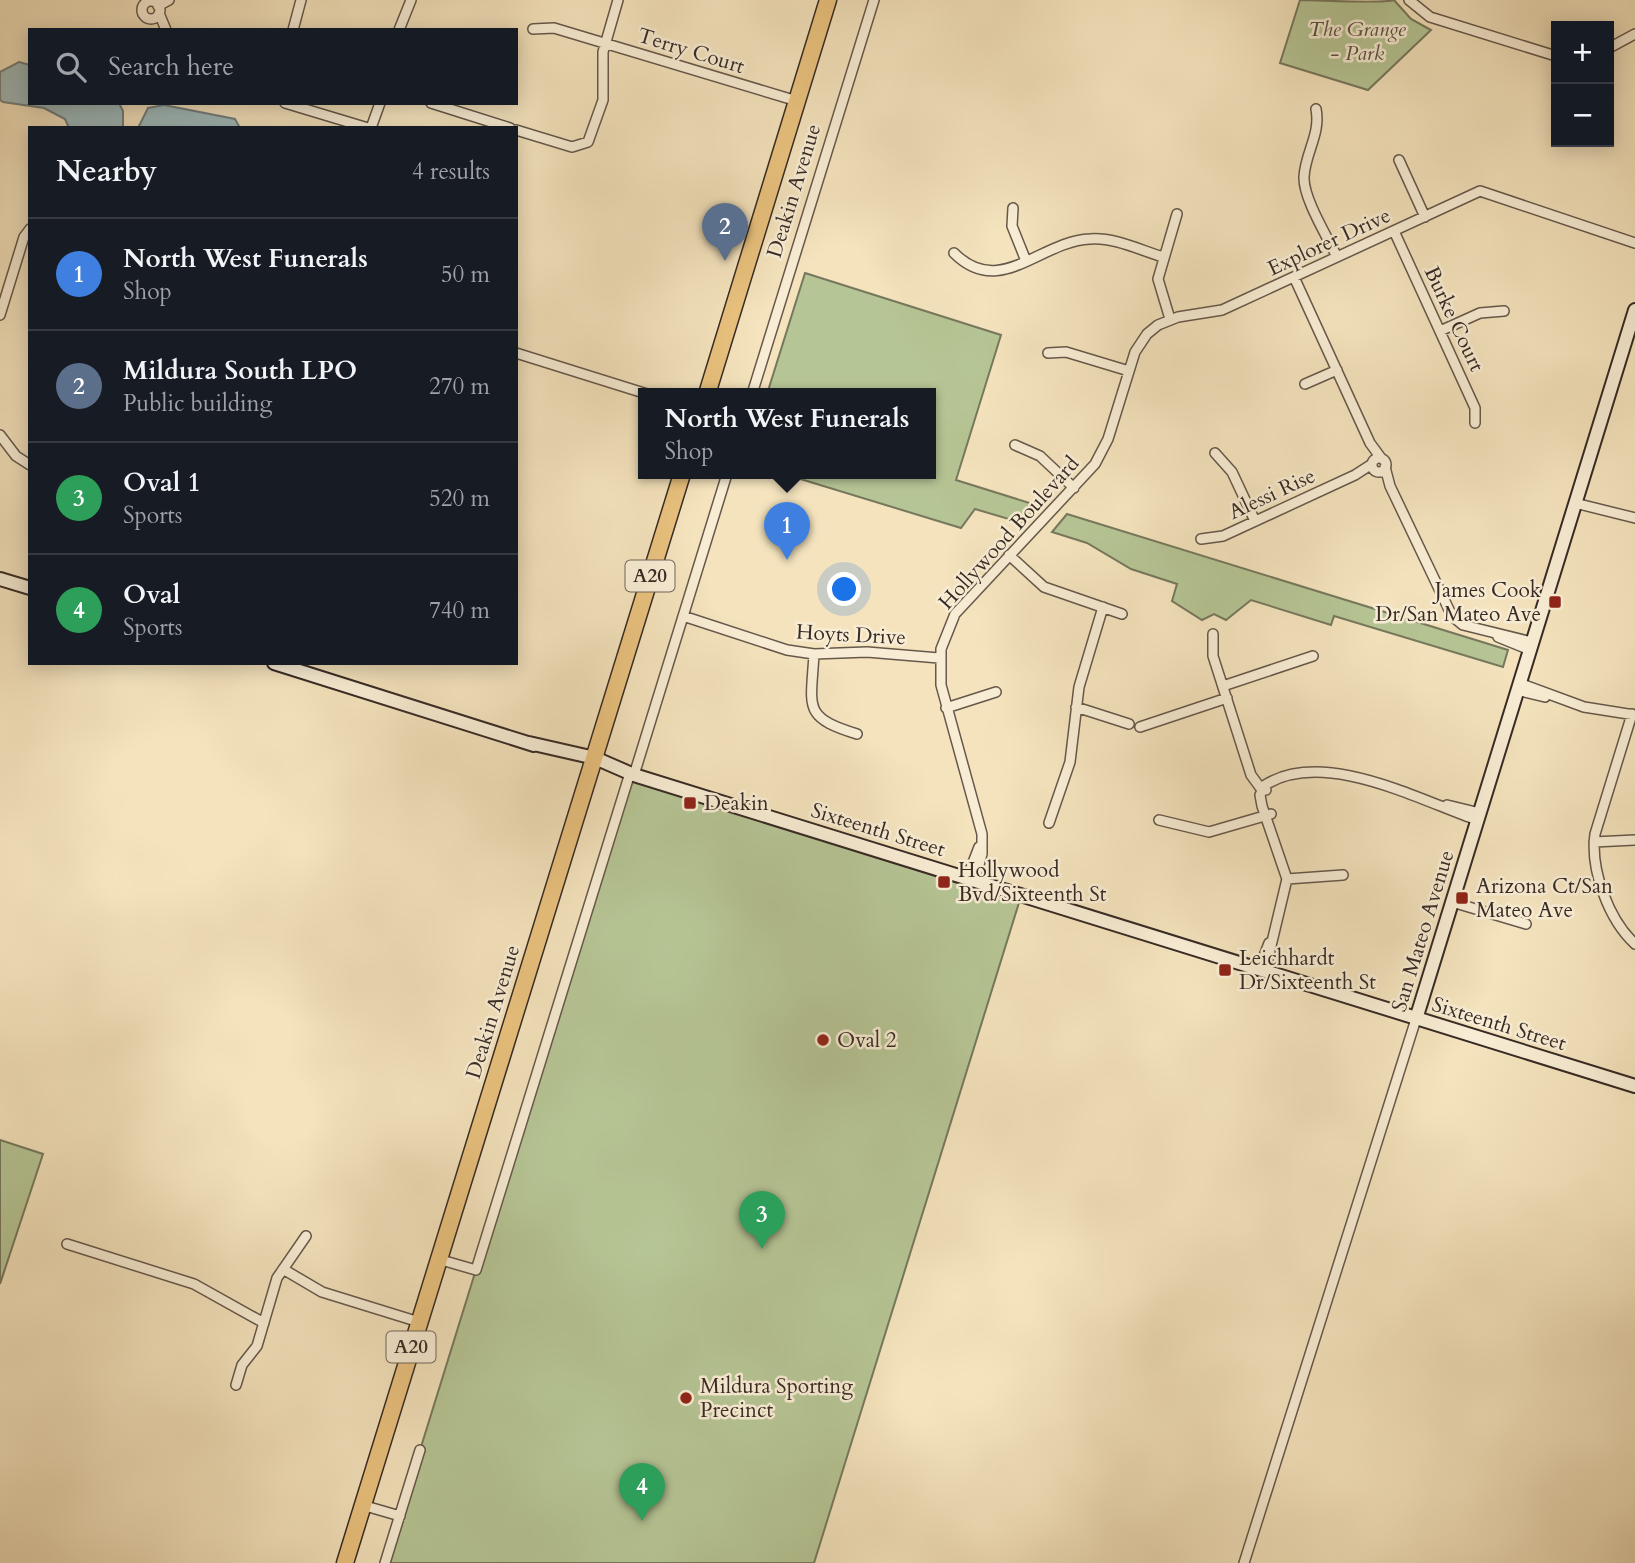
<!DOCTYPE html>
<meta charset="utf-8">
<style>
body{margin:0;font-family:Cardo,serif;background:#242831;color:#f1f3f6}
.controls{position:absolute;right:21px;top:21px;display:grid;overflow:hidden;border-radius:0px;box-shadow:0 4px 18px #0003}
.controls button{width:63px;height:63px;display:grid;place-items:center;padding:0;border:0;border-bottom:2px solid #363941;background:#171b24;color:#f1f3f6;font:35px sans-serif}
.you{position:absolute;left:845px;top:590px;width:24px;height:24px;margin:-18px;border:5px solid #fff;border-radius:50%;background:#1a73e8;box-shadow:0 0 0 10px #1a73e833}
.badge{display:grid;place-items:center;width:46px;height:46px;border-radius:50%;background:#0b8043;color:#fff;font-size:23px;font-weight:700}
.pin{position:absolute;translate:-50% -58px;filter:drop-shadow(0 2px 4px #0008)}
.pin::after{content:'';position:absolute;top:37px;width:24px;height:21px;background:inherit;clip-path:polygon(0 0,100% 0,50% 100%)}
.popup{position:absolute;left:638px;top:388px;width:298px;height:91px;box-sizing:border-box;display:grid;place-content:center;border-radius:0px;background:#171b24;filter:drop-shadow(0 2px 5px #0005);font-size:23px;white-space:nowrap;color:#9ea1a6}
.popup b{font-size:26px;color:#f1f3f6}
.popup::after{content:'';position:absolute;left:50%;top:100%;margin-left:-14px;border:14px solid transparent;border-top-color:#171b24}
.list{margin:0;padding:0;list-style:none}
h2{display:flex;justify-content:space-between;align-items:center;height:91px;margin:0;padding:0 28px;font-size:30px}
h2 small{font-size:23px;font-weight:400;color:#9ea1a6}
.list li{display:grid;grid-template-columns:46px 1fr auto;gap:21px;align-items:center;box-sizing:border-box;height:112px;padding:0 28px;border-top:2px solid #363941}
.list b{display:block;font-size:26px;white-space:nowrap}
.list p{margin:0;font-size:23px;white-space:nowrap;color:#9ea1a6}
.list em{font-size:23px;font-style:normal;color:#9ea1a6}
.icon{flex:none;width:38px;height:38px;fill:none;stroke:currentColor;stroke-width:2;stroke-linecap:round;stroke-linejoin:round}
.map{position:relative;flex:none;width:1635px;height:1563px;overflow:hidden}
.search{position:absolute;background:#171b24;box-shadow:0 4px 18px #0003;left:28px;top:28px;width:490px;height:77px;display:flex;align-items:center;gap:18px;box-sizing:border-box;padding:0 24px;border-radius:0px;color:#9ea1a6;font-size:26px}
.panel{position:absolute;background:#171b24;box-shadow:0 4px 18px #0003;left:28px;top:126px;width:490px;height:539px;border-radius:0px}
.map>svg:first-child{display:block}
.green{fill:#b6c595;stroke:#76785d;stroke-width:2}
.water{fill:#a0bbbb;stroke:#76817f;stroke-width:2}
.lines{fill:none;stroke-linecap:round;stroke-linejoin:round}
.street-casing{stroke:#66584b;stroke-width:12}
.secondary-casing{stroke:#372a25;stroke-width:16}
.highway-casing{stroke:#372a25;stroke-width:19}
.street{stroke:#f8edd4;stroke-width:9}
.secondary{stroke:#f8edd4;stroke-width:12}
.highway{stroke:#eac27e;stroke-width:16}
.poi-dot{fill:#8f2418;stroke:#f8edd4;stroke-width:2.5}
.labels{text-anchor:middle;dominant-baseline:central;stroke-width:5;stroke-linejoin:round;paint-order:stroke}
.shield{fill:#f8edd4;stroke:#71645a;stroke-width:2}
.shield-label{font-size:19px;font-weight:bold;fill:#372a25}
.park-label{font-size:21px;font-style:italic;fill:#575141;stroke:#f8edd4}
.street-label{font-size:21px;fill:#372a25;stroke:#f8edd4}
.poi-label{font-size:21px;fill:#372a25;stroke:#f8edd4;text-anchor:start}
</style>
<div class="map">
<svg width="1635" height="1563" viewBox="0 0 1635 1563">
<rect width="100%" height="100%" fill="#f4e3bd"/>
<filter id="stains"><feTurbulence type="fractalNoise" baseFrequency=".00286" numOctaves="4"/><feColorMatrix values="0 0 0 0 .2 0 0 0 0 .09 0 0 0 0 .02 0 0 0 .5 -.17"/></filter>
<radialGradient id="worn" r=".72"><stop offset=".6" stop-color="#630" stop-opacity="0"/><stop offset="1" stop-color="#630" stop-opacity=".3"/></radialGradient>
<path class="green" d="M1300,0C1319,0 1381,4 1394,0L1411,19L1431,30L1368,90L1280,63Z
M805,273L1001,335L956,480L1039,506L1022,523L975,509L961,528L784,474H931V394H767Z
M1067,514L1508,650L1503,667L1334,616L1331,625L1251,600L1226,620L1214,614L1202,620L1172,601L1177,584L1131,569L1087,543L1052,532Z
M630,773L1022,893L814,1563H385Z
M0,1140L43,1154L0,1284Z"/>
<path class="water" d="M19,62L30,65V103H119L123,111V128H69L65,119L44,108L3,102L0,100V72Z
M164,105L235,119L240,128H138L148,108Z"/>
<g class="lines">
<g class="street-casing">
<path id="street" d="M1409,0L1430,17L1556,56
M142 10a9 9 0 1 1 18 0a9 9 0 1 1-18 0Z
M158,6L169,0
M159,13L166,30
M533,29L554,28L797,101
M293,30L301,0
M399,30L411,0
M1609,48L1635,34
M285,103L368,128
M431,103L510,128
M1316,109C1321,134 1305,153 1304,177C1303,198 1328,238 1337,257
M371,128L380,103
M516,130L572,147L588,142L603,100V52L618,0
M1399,160L1425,217
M1013,208L1012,226L1026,261
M1394,231L1475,408V423
M954,253C1000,299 1040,241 1090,239C1114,237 1140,250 1163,257
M1294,277L1370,443L1381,458
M0,315L24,237L30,229
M1170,319L1158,279L1177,214
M1440,331L1480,313L1504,311
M516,353L647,394
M1048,353L1066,352L1129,371
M1305,384L1337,370
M752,394L874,0
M0,435L16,456L30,465
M1015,445L1040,456L1074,488
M1215,453L1232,472L1255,521
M1372 465a7 7 0 1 1 14 0a7 7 0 1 1-14 0Z
M1385,467L1390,486L1452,616L1463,625L1532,642
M1575,503L1635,518
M1201,539L1223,536L1355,475L1372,464
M1009,555L1044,587L1122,614
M683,616L787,650L814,654L867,652L939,658
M1213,634V656L1251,775L1262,790H1266
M1498,637L1530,650
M814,654C811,708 802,717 857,734
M1519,683L1584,707L1635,715
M1223,686L1313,656
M1517,690L1545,697
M1076,707L1129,724
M946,708L996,692
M1632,714L1595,834C1590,870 1609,920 1635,944
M1140,727L1227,698
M634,775L727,474
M1447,805L1480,813
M1159,820L1209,832L1271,814
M1049,823L1070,762L1079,687L1103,607
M1594,842L1635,840
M967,878L979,847
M975,879L982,854V834L941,685V649L955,614L1095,464L1108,439L1135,352L1147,334L1158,325L1178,317L1222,310L1480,191L1635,243
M1287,879L1343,875
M1452,902L1526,924
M1259,969L1269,943
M1265,971L1287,879L1262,806L1260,795L1265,785C1324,748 1419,800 1477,820
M67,1244L194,1284L264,1323
M438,1259L476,1270L630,773
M283,1269L322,1292L419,1322
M236,1385L242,1365L257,1346L277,1278L306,1236
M362,1505L400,1516
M385,1563L420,1450
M1244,1563L1416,1019"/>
</g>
<g class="secondary-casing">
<path id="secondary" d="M0,579L30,588
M274,663L534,745
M529,743L595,758L634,775L1635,1086
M1416,1019L1635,310"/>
</g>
<g class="highway-casing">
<path id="highway" d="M707,394L828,0
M345,1563L682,474"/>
</g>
<use href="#street" class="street"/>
<use href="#secondary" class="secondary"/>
<use href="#highway" class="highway"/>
</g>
<g class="poi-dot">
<rect x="1548" y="595" width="14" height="14" rx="3.5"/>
<rect x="683" y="796" width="14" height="14" rx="3.5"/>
<rect x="937" y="875" width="14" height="14" rx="3.5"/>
<rect x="1455" y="891" width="14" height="14" rx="3.5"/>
<rect x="1218" y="963" width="14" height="14" rx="3.5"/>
<circle cx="823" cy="1040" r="7"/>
<circle cx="686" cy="1398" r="7"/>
</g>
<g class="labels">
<g class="shield">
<rect x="625.5" y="560.5" width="49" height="31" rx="5"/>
<rect x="386.5" y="1331.5" width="49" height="31" rx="5"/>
</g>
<g class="shield-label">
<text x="650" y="576">A20</text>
<text x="411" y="1347">A20</text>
</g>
<g class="park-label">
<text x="1357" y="29">The Grange<tspan x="1357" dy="24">- Park</tspan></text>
</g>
<g class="street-label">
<text transform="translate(691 51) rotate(17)">Terry Court</text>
<text transform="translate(794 191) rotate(-73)">Deakin Avenue</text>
<text transform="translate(1329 242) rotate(-25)">Explorer Drive</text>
<text transform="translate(1454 319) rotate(65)">Burke Court</text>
<text transform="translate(1272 494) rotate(-25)">Alessi Rise</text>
<text transform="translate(1009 533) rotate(-48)">Hollywood Boulevard</text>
<text transform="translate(851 635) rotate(3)">Hoyts Drive</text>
<text transform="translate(878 830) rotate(17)">Sixteenth Street</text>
<text transform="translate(1423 931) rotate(-73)">San Mateo Avenue</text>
<text transform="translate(493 1012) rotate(-73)">Deakin Avenue</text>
<text transform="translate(1499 1024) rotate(17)">Sixteenth Street</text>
</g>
<g class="poi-label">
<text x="1541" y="590" text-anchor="end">James Cook<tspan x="1541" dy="24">Dr/San Mateo Ave</tspan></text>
<text x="704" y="803">Deakin</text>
<text x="958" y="870">Hollywood<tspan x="958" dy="24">Bvd/Sixteenth St</tspan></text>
<text x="1476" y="886">Arizona Ct/San<tspan x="1476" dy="24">Mateo Ave</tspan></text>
<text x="1239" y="958">Leichhardt<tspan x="1239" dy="24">Dr/Sixteenth St</tspan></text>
<text x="837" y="1040">Oval 2</text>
<text x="700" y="1386">Mildura Sporting<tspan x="700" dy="24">Precinct</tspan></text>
</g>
</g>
<rect width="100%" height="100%" filter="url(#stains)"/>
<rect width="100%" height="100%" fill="url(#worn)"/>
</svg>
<div class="controls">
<button>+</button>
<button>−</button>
</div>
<div class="you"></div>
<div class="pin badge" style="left:787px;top:560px;background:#3f7fe0">1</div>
<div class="popup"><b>North West Funerals</b>Shop</div>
<div class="pin badge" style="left:725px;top:261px;background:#5c6f8a">2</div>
<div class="pin badge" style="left:762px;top:1249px;background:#2e9e5b">3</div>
<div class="pin badge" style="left:642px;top:1521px;background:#2e9e5b">4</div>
<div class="search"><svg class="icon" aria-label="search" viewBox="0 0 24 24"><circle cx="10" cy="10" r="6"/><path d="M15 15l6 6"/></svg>Search here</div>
<section class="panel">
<h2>Nearby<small>4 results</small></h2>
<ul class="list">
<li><span class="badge" style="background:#3f7fe0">1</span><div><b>North West Funerals</b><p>Shop</p></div><em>50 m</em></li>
<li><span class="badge" style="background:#5c6f8a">2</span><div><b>Mildura South LPO</b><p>Public building</p></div><em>270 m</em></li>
<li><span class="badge" style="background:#2e9e5b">3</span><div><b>Oval 1</b><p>Sports</p></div><em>520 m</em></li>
<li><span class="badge" style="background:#2e9e5b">4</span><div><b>Oval</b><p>Sports</p></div><em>740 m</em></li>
</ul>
</section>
</div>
